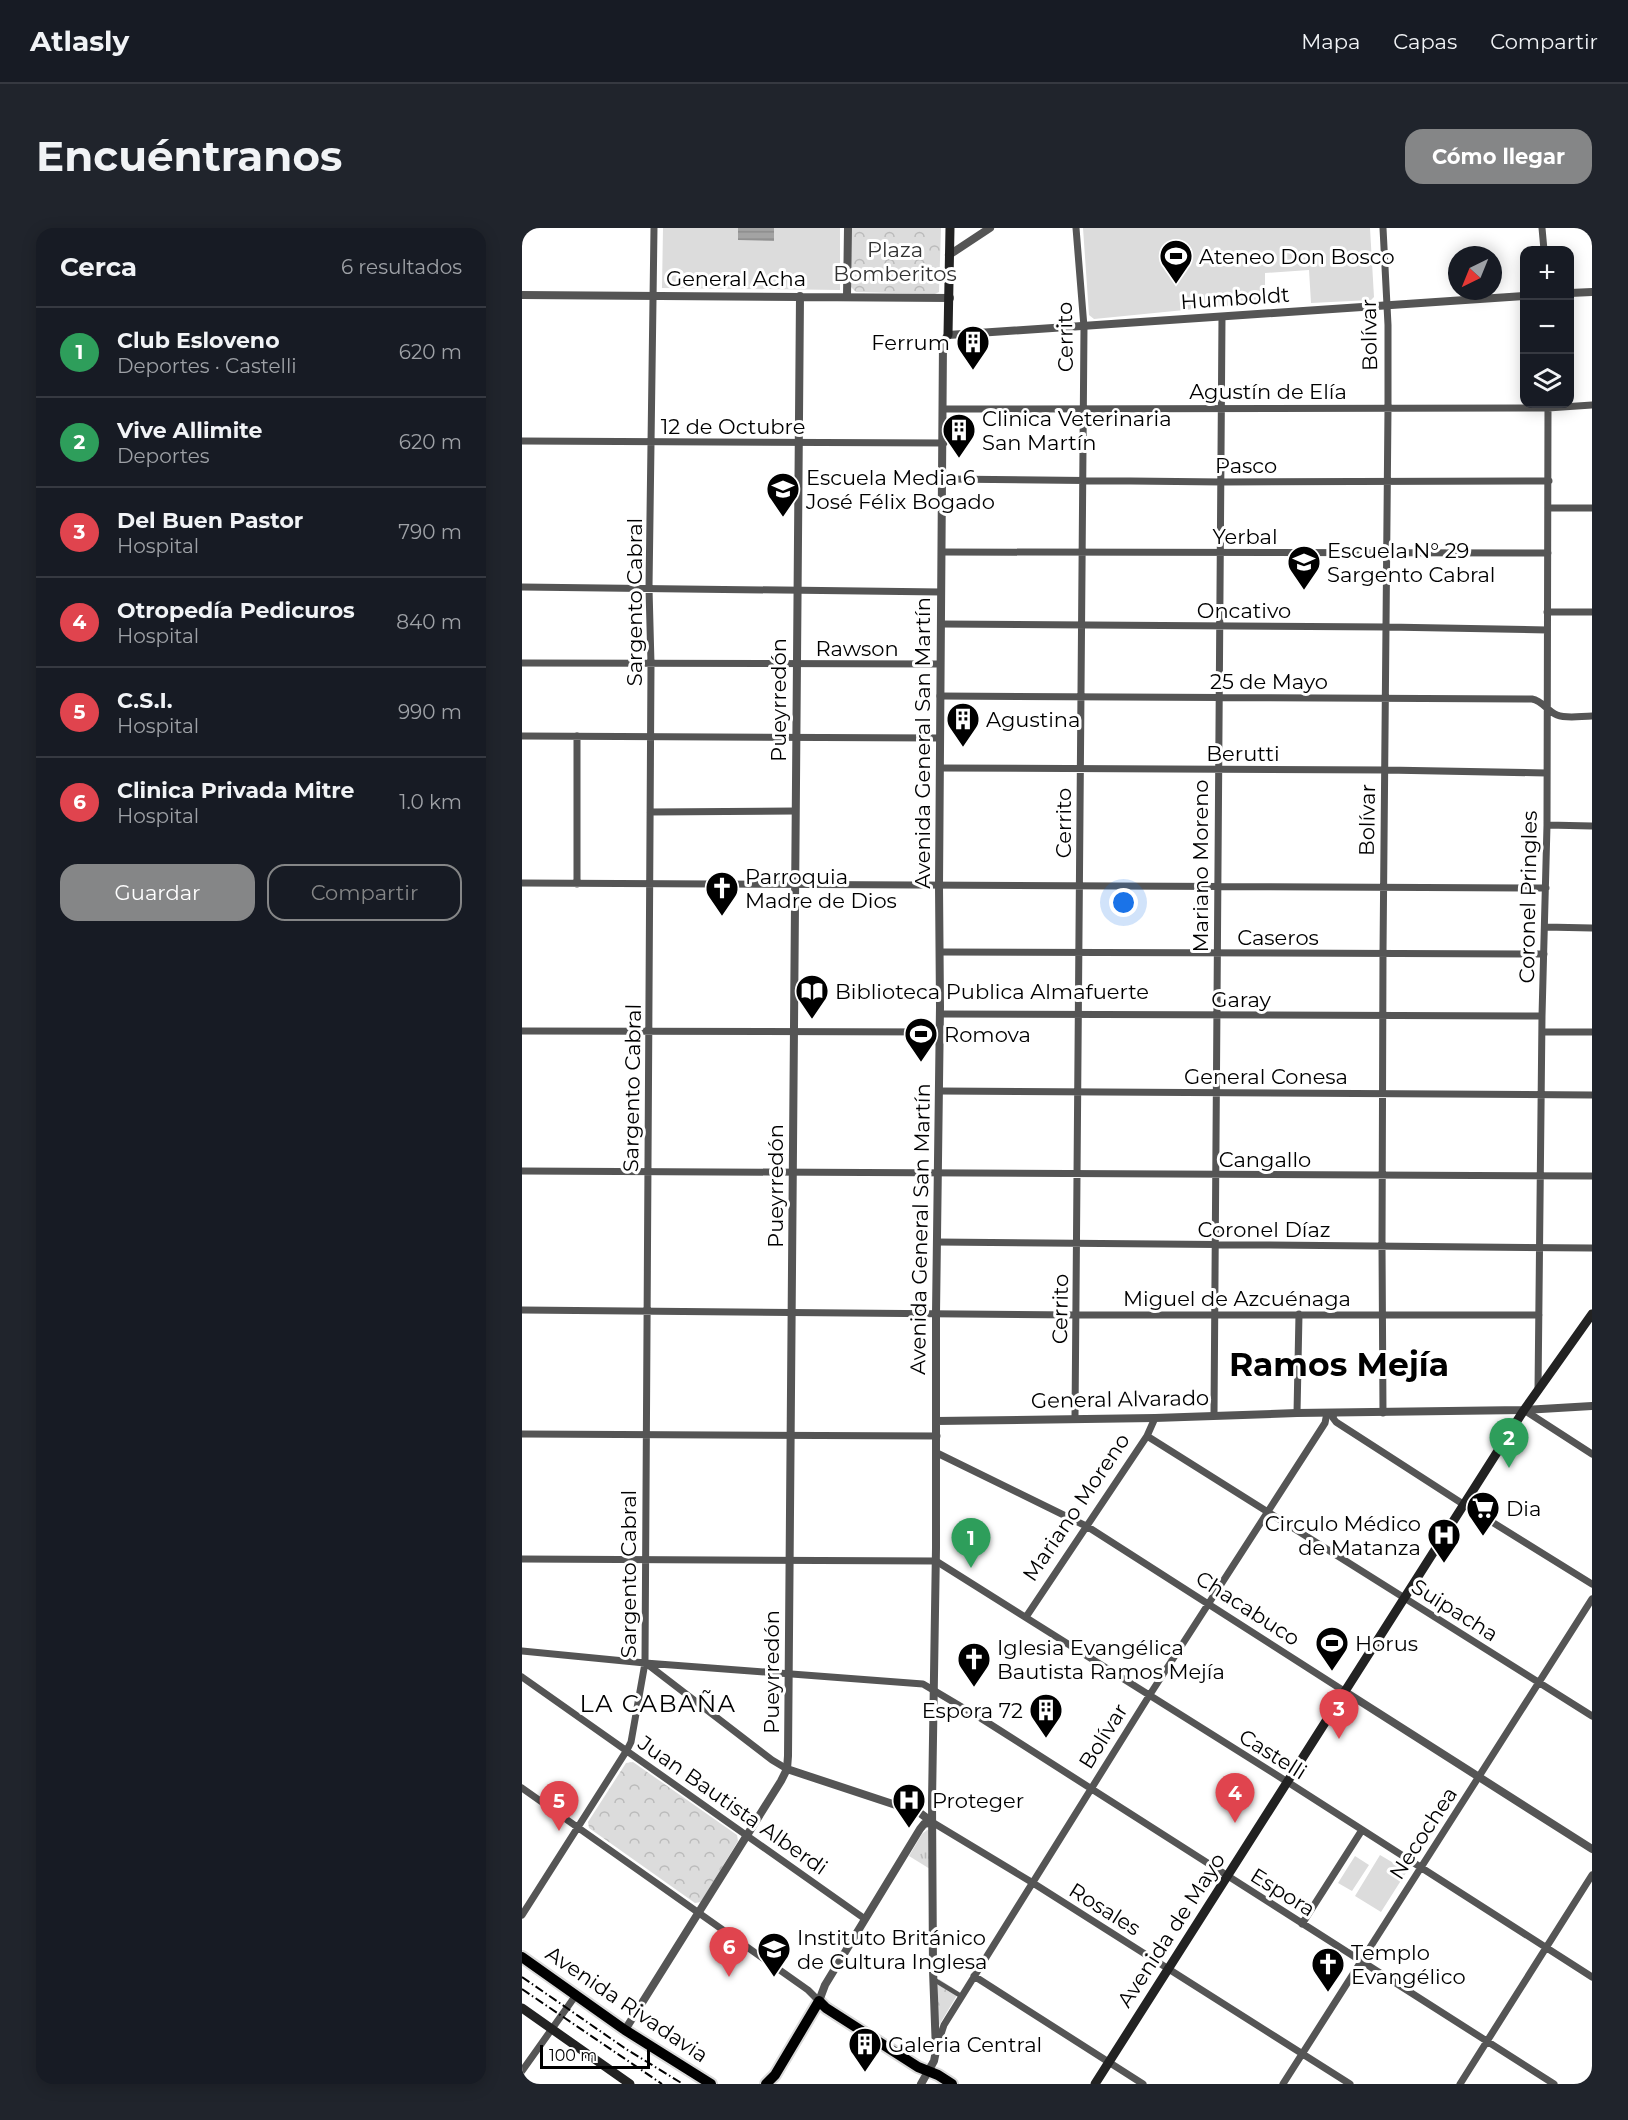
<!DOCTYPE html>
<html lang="es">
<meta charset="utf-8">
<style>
body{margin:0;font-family:Montserrat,sans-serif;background:#20242c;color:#f1f3f6}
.controls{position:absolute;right:18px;top:18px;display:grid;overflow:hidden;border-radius:12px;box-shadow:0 3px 15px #0003}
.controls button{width:54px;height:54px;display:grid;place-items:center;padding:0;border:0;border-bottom:2px solid #363941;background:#171b24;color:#f1f3f6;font:30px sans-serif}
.compass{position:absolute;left:926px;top:18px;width:54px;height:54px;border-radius:50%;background:#171b24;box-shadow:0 3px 15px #0003;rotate:223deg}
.scale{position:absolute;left:18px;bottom:15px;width:110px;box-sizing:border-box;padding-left:6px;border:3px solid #000;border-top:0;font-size:16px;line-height:21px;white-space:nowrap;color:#000;-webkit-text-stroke:4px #fff;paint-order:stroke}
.you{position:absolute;left:602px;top:675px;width:21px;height:21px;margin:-15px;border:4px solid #fff;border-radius:50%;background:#1a73e8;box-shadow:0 0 0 9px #1a73e833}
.badge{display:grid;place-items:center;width:39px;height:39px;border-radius:50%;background:#858687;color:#fff;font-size:20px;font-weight:700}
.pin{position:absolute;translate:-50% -50px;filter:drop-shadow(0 2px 3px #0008)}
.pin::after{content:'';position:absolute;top:32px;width:21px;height:18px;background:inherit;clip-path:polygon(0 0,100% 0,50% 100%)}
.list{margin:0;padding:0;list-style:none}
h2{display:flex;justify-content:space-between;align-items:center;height:78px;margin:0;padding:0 24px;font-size:26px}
h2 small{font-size:20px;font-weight:400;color:#9ea1a6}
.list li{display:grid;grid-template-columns:39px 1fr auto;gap:18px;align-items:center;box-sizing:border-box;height:90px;padding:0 24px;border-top:2px solid #363941}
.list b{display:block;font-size:22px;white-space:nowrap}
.list p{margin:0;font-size:20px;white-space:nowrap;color:#9ea1a6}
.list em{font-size:20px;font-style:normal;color:#9ea1a6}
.actions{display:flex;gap:12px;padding:18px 24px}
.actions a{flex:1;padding:14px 0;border:2px solid #858687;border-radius:18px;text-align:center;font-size:21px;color:#858687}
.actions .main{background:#858687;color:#fff}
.icon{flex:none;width:33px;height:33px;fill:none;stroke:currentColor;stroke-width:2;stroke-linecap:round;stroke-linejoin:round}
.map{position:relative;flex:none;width:1070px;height:1856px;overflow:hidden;border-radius:18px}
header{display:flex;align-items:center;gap:36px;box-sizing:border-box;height:84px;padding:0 30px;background:#171b24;border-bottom:2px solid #363941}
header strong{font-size:28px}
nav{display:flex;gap:33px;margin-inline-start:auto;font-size:21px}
.intro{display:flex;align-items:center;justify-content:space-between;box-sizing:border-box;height:144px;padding:0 36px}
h1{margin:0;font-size:42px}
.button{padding:15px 27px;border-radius:18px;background:#858687;color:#fff;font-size:21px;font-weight:700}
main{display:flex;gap:36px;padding:0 36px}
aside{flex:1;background:#171b24;border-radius:18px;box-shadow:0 3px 15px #0003}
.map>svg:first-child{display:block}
.grass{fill:url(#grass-tufts)}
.park{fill:url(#park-crowns)}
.pitch{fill:#dcdcdc}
.water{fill:url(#water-rules)}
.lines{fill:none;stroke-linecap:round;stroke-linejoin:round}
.primary-casing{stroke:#dbdbdb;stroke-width:14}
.pedestrian{stroke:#555;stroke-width:4.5}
.minor{stroke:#555;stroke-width:7}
.tertiary{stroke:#555;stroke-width:8}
.secondary{stroke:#222;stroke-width:9}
.primary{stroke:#000;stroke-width:10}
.rail{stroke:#000;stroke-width:2;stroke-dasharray:9 3 1.5 3;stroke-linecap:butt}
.labels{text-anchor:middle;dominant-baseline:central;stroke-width:6;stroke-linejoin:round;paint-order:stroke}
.park-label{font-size:21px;fill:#333;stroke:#fff}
.poi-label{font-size:21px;fill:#000;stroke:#fff;text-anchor:start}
.street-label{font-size:21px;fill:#000;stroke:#fff}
.quarter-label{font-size:24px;letter-spacing:1.5px;fill:#000;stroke:#fff}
.town-label{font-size:33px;font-weight:bold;fill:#000;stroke:#fff}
</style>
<header>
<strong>Atlasly</strong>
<nav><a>Mapa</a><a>Capas</a><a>Compartir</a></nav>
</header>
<div class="intro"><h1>Encuéntranos</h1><a class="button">Cómo llegar</a></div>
<main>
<aside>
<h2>Cerca<small>6 resultados</small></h2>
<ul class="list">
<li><span class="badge" style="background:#2e9e5b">1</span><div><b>Club Esloveno</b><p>Deportes · Castelli</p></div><em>620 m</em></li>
<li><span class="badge" style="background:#2e9e5b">2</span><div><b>Vive Allimite</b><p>Deportes</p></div><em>620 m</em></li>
<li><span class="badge" style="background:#e0444e">3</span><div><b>Del Buen Pastor</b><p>Hospital</p></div><em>790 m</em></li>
<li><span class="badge" style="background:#e0444e">4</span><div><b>Otropedía Pedicuros</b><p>Hospital</p></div><em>840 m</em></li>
<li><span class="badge" style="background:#e0444e">5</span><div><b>C.S.I.</b><p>Hospital</p></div><em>990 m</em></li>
<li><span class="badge" style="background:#e0444e">6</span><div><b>Clinica Privada Mitre</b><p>Hospital</p></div><em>1.0 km</em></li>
</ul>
<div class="actions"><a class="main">Guardar</a><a>Compartir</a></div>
</aside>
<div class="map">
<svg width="1070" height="1856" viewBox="0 0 1070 1856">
<defs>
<pattern id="grass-tufts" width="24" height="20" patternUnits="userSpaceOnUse" patternTransform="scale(1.5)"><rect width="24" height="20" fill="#dcdcdc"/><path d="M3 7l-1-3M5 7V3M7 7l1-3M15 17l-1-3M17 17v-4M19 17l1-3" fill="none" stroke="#bbb"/></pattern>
<pattern id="park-crowns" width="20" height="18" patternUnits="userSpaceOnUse" patternTransform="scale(1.5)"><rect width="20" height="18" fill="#dcdcdc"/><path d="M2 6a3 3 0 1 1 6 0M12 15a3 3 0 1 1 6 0" fill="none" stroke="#bbb"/></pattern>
<pattern id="water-rules" width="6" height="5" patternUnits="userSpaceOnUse" patternTransform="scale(1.5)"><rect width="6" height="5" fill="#a3a3a3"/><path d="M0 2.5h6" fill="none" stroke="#8b8b8b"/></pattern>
</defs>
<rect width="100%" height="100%" fill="#fff"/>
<path class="grass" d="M405,1602L408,1603V1641L387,1628L400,1606Z"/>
<path class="park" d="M329,0H419L417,64L413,66L334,64L328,58Z
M111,1534L215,1607L216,1613L179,1674L173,1675L67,1600L66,1594L104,1535Z
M417,1751L437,1764L416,1799V1756Z"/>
<path class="pitch" d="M141,0H318V62L140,60Z
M561,0H848L852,69L849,72L789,75L787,42L743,45V74L572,91L567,87Z
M858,1627L885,1643L859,1684L833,1668Z
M833,1628L847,1637L830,1663L816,1655Z"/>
<path class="water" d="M216,0H252V13L216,12Z"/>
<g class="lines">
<g class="primary-casing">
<path id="primary" d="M0,1729L103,1802L189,1856
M244,1856L253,1847L297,1773L304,1780L396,1839L416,1847L430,1856"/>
</g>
<path class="pedestrian" d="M411,1751L439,1768"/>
<path class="minor" d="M861,0L866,97V180L861,725L860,1017L861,1185
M1020,0L1022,22
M421,181L1026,180L1070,177
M0,213L422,215
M422,251L700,254L1027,253
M1027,280H1070
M420,324L1026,325
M0,359L419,364
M1025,384H1070
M419,396L865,399L1025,402
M0,435L418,436
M418,468L1010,471C1021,473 1025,483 1035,487C1045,491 1059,488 1070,488
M0,508L418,510
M418,540L864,542L1024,545
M128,584L273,583
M1025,597L1070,598
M0,655L1024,660
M55,656V508
M1023,699L1070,700
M418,724L1022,726
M418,786L1020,788
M0,803L418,804
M1020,804H1070
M417,863L1070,867
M0,943L1070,948
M415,1014L1070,1020
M0,1082L554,1087H1017
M1016,1163L1020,788L1025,597L1026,176
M1002,1182L1070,1226
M775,1185L777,1086
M812,1185L811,1190L814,1194L941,1276L1070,1356
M692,1187L700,89
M553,1190L562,99L554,0
M0,1206L415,1208
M625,1208L1070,1488
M415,1225L566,1299L822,1463
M0,1331L414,1333L764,1553L1070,1749
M504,1389L625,1208L633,1190
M0,1423L123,1435L401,1456L460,1491L1032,1856
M125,1436L250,1532L265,1541
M0,1449L343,1691
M0,1560L286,1762L297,1773
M410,1594L511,1655L828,1856
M0,1687L105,1522L109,1514L123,1435L129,436L127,360L132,0
M780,1696L840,1602
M452,1748L621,1856
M415,1818L422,1797L627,1468L803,1195L805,1185
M0,1843L54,1767
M761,1856L1070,1371
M938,1856L1070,1647"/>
<path class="tertiary" d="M427,27L468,0
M1048,65L1070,64
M0,67L428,70
M325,68L326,0
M414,1193L633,1190L775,1185L1002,1182L1070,1178
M822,1463L1070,1621
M265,1541L398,1585L410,1594
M297,1773L303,1757L398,1601L402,1596L410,1594
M103,1802L259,1553L265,1541L266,1528L278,68
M399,1856L412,1833L414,1823L411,1742L410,1574L414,1320V1085L418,779L417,658L421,114L426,107L1002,68"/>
<path class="secondary" d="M426,107L428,0
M0,1780L108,1856
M573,1856L1002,1182L1070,1086"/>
<use href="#primary" class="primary"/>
<path class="rail" d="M0,1749L104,1821L161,1856
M0,1761L140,1856"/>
</g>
<defs>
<g id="stadium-pin" transform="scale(1.725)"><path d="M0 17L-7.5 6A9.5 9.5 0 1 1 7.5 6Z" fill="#000" stroke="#fff"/><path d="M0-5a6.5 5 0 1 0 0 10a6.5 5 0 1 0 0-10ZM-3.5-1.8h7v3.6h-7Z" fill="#fff"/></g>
<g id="building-pin" transform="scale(1.725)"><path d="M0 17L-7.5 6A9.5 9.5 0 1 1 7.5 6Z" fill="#000" stroke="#fff"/><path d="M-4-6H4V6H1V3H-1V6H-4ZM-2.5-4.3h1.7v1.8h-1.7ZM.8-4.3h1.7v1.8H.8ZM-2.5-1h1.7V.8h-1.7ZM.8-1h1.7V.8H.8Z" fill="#fff"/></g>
<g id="school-pin" transform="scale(1.725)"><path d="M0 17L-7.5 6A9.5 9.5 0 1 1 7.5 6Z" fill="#000" stroke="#fff"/><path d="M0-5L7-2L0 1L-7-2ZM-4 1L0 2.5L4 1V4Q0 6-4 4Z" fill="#fff"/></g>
<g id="church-pin" transform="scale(1.725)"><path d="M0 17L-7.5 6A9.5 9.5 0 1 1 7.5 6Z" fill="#000" stroke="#fff"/><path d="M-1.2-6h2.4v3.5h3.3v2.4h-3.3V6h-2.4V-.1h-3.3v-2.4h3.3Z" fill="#fff"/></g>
<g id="library-pin" transform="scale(1.725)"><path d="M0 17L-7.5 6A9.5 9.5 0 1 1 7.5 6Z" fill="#000" stroke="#fff"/><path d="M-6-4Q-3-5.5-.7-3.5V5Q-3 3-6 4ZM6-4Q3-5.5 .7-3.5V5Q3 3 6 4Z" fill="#fff"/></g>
<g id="supermarket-pin" transform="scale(1.725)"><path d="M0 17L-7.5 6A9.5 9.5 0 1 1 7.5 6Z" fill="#000" stroke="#fff"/><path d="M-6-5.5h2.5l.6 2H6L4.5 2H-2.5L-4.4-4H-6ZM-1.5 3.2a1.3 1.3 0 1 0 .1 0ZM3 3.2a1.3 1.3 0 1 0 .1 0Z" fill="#fff"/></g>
<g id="hospital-pin" transform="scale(1.725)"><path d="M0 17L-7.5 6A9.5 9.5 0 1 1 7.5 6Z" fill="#000" stroke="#fff"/><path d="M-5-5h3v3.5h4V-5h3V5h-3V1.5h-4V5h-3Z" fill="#fff"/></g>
<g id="university-pin" transform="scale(1.725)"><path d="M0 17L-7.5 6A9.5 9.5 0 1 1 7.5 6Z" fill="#000" stroke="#fff"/><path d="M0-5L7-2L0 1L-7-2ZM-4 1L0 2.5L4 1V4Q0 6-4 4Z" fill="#fff"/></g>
</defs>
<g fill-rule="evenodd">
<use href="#stadium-pin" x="654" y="28"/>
<use href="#building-pin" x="451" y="114"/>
<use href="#building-pin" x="437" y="202"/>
<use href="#school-pin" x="261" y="261"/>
<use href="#school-pin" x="782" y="334"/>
<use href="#building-pin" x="441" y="491"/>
<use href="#church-pin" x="200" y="660"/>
<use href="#library-pin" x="290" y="763"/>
<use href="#stadium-pin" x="399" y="806"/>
<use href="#supermarket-pin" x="961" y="1280"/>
<use href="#hospital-pin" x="922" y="1307"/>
<use href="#stadium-pin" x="810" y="1415"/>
<use href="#church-pin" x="452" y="1431"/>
<use href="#building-pin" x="524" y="1482"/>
<use href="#hospital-pin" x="387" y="1572"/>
<use href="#university-pin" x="252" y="1721"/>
<use href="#church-pin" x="806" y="1736"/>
<use href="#building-pin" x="343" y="1816"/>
</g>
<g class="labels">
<g class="park-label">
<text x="373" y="21">Plaza<tspan x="373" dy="24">Bomberitos</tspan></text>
</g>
<g class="poi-label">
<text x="677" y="28">Ateneo Don Bosco</text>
<text x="428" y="114" text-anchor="end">Ferrum</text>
<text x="460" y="190">Clinica Veterinaria<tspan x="460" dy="24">San Martín</tspan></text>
<text x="284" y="249">Escuela Media 6<tspan x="284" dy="24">José Félix Bogado</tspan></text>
<text x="805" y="322">Escuela N° 29<tspan x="805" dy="24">Sargento Cabral</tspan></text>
<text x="464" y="491">Agustina</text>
<text x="223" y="648">Parroquia<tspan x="223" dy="24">Madre de Dios</tspan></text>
<text x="313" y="763">Biblioteca Publica Almafuerte</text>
<text x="422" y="806">Romova</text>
<text x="984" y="1280">Dia</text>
<text x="899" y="1295" text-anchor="end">Circulo Médico<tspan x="899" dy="24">de Matanza</tspan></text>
<text x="833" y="1415">Horus</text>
<text x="475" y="1419">Iglesia Evangélica<tspan x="475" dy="24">Bautista Ramos Mejía</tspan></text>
<text x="501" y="1482" text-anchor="end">Espora 72</text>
<text x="410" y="1572">Proteger</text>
<text x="275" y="1709">Instituto Británico<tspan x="275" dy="24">de Cultura Inglesa</tspan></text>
<text x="829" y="1724">Templo<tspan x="829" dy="24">Evangélico</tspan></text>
<text x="366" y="1816">Galeria Central</text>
</g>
<g class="street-label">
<text x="214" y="50">General Acha</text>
<text transform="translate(713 70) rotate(-4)">Humboldt</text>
<text transform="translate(847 107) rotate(-91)">Bolívar</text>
<text transform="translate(543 109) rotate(-91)">Cerrito</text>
<text x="746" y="163">Agustín de Elía</text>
<text x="211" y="198">12 de Octubre</text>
<text x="724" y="237">Pasco</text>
<text x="723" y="308">Yerbal</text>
<text transform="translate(112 374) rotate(-90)">Sargento Cabral</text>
<text x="722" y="382">Oncativo</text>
<text x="335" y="420">Rawson</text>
<text x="747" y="453">25 de Mayo</text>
<text transform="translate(256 472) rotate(-90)">Pueyrredón</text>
<text transform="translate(400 515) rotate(-90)">Avenida General San Martín</text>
<text x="721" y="525">Berutti</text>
<text transform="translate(845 592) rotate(-89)">Bolívar</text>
<text transform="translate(541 595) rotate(-90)">Cerrito</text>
<text transform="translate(678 638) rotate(-90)">Mariano Moreno</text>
<text transform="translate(1006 669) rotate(-89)">Coronel Pringles</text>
<text x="756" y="709">Caseros</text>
<text x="719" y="771">Garay</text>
<text x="744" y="848">General Conesa</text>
<text transform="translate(110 860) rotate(-89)">Sargento Cabral</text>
<text x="743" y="931">Cangallo</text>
<text transform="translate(253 958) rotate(-90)">Pueyrredón</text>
<text transform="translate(398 1001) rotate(-89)">Avenida General San Martín</text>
<text x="742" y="1001">Coronel Díaz</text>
<text x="715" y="1070">Miguel de Azcuénaga</text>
<text transform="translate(538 1081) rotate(-89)">Cerrito</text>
<text transform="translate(598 1171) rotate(-1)">General Alvarado</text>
<text transform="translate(554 1279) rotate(-56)">Mariano Moreno</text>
<text transform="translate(106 1346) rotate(-90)">Sargento Cabral</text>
<text transform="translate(726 1380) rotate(33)">Chacabuco</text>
<text transform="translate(933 1382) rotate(32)">Suipacha</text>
<text transform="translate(249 1444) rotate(-90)">Pueyrredón</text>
<text transform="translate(581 1508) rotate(-58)">Bolívar</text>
<text transform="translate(751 1526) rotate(32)">Castelli</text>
<text transform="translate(211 1577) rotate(35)">Juan Bautista Alberdi</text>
<text transform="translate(901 1605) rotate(-57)">Necochea</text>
<text transform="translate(761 1664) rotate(32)">Espora</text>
<text transform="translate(583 1681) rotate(32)">Rosales</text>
<text transform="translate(649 1702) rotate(-57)">Avenida de Mayo</text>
<text transform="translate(105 1776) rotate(34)">Avenida Rivadavia</text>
</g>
<g class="quarter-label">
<text x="136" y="1475">LA CABAÑA</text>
</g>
<g class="town-label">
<text x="817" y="1136">Ramos Mejía</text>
</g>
</g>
</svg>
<div class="controls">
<button>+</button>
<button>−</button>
<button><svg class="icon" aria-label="layers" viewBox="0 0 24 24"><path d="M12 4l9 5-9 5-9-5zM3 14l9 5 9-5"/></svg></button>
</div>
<svg class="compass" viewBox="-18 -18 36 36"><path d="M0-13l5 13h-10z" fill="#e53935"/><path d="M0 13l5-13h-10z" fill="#9ea1a6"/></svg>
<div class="scale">100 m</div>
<div class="you"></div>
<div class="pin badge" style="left:449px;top:1340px;background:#2e9e5b">1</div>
<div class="pin badge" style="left:987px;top:1240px;background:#2e9e5b">2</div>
<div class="pin badge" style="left:817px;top:1511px;background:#e0444e">3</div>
<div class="pin badge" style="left:713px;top:1595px;background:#e0444e">4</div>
<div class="pin badge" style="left:37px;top:1603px;background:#e0444e">5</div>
<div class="pin badge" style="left:207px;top:1749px;background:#e0444e">6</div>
</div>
</main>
